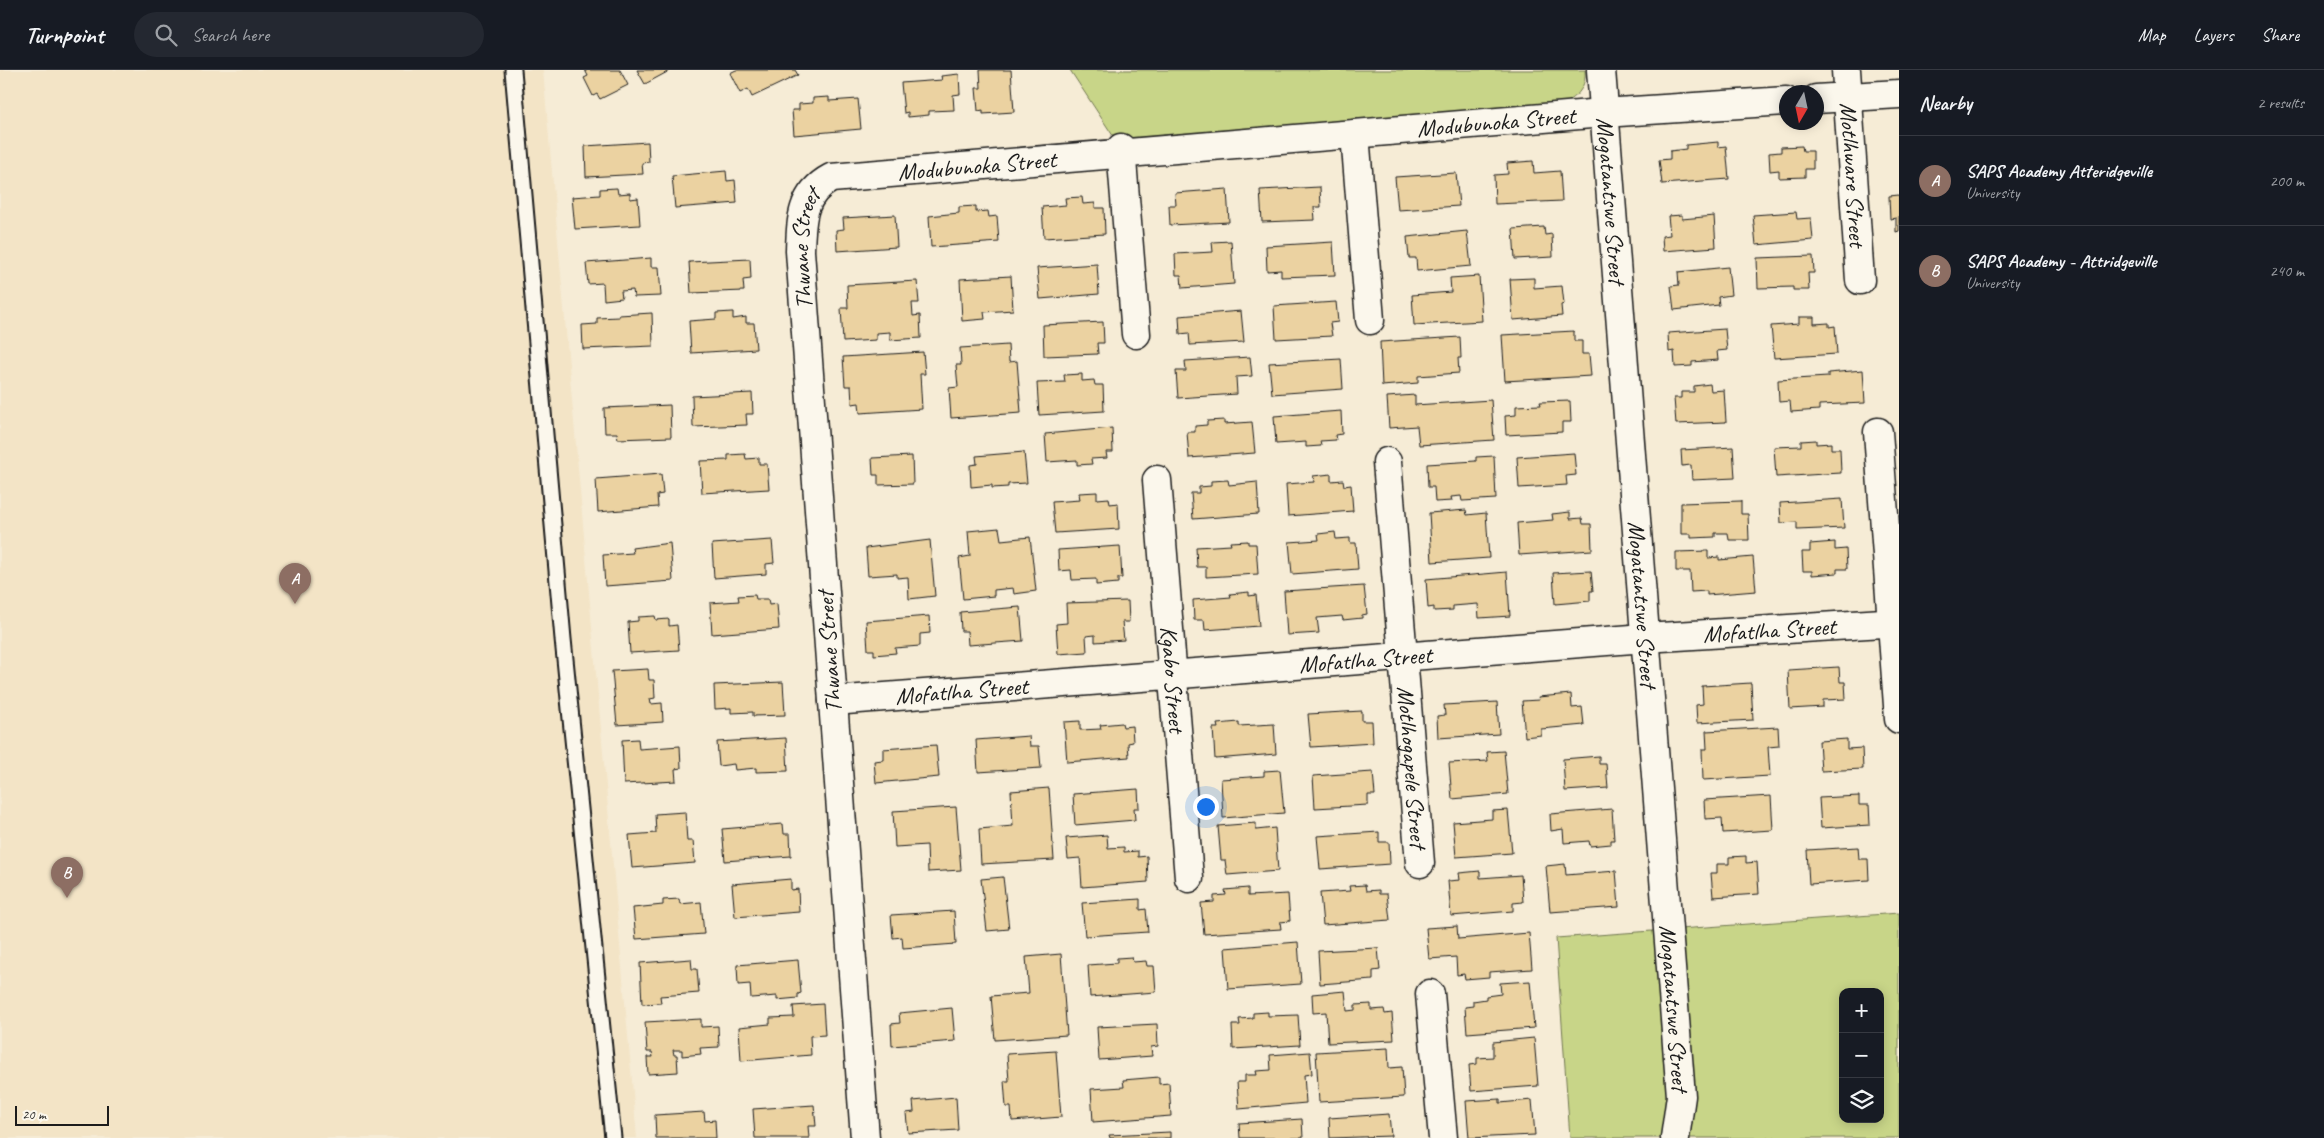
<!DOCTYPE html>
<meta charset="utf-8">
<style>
body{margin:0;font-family:Caveat,sans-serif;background:#242831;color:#f1f3f6}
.controls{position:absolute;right:15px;bottom:15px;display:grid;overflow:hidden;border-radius:10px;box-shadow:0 2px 12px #0003}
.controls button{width:45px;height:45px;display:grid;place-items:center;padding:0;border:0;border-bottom:1px solid #363941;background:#171b24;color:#f1f3f6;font:25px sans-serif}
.compass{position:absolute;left:1779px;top:15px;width:45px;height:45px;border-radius:50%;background:#171b24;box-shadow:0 2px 12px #0003;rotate:189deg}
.scale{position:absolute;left:15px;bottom:12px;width:94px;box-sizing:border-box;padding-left:5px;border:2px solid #1c1c1c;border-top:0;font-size:14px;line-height:18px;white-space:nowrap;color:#1c1c1c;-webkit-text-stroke:4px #fbf7ec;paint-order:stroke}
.you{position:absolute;left:1205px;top:736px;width:18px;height:18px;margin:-12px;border:4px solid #fff;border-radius:50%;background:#1a73e8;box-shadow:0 0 0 8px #1a73e833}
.badge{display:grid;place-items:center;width:32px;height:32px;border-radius:50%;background:#7c3aed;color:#fff;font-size:16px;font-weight:700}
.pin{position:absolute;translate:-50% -41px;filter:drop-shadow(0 1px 2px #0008)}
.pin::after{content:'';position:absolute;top:26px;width:18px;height:15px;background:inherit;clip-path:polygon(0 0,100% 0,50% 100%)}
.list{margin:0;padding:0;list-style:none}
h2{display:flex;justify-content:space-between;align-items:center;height:65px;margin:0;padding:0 20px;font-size:21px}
h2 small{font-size:16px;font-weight:400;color:#9ea1a6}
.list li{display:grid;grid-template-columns:32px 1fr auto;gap:15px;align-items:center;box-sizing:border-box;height:90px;padding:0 20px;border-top:1px solid #363941}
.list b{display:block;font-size:19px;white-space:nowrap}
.list p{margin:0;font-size:16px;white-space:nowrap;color:#9ea1a6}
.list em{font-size:16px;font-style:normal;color:#9ea1a6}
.icon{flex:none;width:28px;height:28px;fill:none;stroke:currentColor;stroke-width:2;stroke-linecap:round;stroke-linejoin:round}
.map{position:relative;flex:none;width:1899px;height:1068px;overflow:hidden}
header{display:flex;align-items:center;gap:30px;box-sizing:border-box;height:70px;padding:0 25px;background:#171b24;border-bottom:1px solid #363941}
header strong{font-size:24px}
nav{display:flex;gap:28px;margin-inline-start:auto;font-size:18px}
.search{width:350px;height:45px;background:#242831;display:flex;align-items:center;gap:12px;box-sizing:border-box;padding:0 18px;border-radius:28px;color:#9ea1a6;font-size:19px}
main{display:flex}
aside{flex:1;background:#171b24}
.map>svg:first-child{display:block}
.built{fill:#f3e4c6}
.green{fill:#c8d588;stroke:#727852;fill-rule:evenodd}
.building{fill:#ebd2a1;stroke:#1c1c1c}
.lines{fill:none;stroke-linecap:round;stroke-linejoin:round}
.service-casing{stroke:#1c1c1c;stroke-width:19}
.minor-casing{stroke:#1c1c1c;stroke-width:31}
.service{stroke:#fbf7ec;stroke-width:15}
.minor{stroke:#fbf7ec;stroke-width:28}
.labels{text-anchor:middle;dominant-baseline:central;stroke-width:4;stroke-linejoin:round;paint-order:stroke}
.street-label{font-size:24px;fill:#1c1c1c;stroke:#fbf7ec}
</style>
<header>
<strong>Turnpoint</strong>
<div class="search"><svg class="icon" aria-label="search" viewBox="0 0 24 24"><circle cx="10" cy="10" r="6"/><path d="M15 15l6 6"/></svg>Search here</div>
<nav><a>Map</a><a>Layers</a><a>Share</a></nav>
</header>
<main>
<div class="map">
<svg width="1899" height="1068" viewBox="0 0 1899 1068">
<rect width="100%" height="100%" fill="#f6ecd6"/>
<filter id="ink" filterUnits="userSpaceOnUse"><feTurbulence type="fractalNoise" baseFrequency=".02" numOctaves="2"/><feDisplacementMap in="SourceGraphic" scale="10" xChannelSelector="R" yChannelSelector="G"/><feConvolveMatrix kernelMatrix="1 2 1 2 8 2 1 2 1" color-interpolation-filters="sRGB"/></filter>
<g filter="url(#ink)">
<path class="built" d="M0,0H543L637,1068H0Z"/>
<path class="green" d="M1070,0H1585C1587,27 1565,33 1545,43L1121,78Z
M1899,843V1068H1570L1556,868ZM1843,922H1880V1049H1843Z"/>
<path class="building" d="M585,0H620L628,15L600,29L597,24L593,26L584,8L588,6Z
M637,0H671L645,14Z
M736,0H795L798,5L752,27L748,19L740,23L730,3Z
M980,0H1011L1014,42L983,44V40L978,41L976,18H981Z
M959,4L960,24L953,25L954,40L929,41V45L908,47V42L904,43L901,13L942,10L941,6Z
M829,27V31L858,29L861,59L794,65L792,40H799V34L813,33V28Z
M648,72L649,92L642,93L643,104L586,107L585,76Z
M1718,72V77L1726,76L1729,109L1662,114L1659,90L1670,89V81L1686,79V75Z
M1802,76L1803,81H1813V99H1805V107L1779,108V100L1770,101L1769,83L1781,82V77Z
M1533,91L1534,103L1560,101L1562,131L1495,134L1494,105L1508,104L1507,93Z
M726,101L727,111L735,110L737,133L675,138L672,106Z
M1456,103L1459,136L1398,140L1395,107Z
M1320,117L1321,137H1314L1315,150L1262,152L1260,120Z
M617,118L618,124L630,123V129L638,128L640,155L575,159L572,127L600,125V119Z
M1227,119L1229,152L1170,155L1169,135H1176L1175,123Z
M1899,125V161L1896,162V148L1890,149L1889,126Z
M1082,127L1083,134L1095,133V138H1104L1105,164L1044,168L1042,137L1066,135L1065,128Z
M976,136V142L988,141L989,147L997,146L999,172L931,177L929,146L959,143V137Z
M1796,142L1797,149L1811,148L1813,170L1756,175L1753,145Z
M895,145L897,177L837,181L836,160L844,159L843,148Z
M1682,145V149L1714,146L1716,177L1663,181L1662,166L1670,165L1668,146Z
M1544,157L1545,165L1552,164L1553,187L1515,189L1513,159Z
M1467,161L1471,196L1417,201L1416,188H1409L1407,167Z
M1231,171L1234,214L1182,218L1181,205H1176L1175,184L1213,182L1212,172Z
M1333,172L1335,205L1281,207V200L1267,201L1266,176Z
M1813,186L1814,203H1808L1809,220H1793V217L1758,218L1757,188Z
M651,188V197H659L661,226L634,227L633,220L621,221L622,228L604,230L603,213L588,214L586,193Z
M750,189L751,209L743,210L744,221L691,223L689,192Z
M1097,194L1099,224L1040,229L1037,198Z
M1728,197L1731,225L1718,227L1719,235L1674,240L1671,216L1679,215L1678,202Z
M1011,206L1013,240L984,242L985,249L962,251L960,209Z
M1479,206L1482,251L1414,255L1412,225L1451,222L1450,208Z
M1534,208V218L1562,216L1564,234L1561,235L1562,246L1513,250L1510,209Z
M917,211L919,233H912L913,246L920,245L921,268L890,270V262L876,263V270L843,272L841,238H848L847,215Z
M1336,232L1338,252L1330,253L1332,266L1276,269L1274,236Z
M1241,241L1244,272L1190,275L1189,263L1180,264L1179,246Z
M733,242V249L746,247V253H754L756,279L691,283L689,251L716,249V243Z
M652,243L653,276L583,279L582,255L597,254V248L619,247V245Z
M1799,247H1814V254L1829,253V257L1835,256L1837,284L1774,288L1771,256L1799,254Z
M1103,252L1104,273H1097L1098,284L1044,286L1043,255Z
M1725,259L1727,280L1717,281L1718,290L1692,292V296L1675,297L1674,281L1669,282L1668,263Z
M1574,261V271H1582V284H1589L1591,306L1505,311L1502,265Z
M1460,267L1461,288H1458L1459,303L1418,306V313L1382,316L1380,272Z
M1008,275L1009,292L1017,291L1021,343L951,348L949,318L958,317L956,295H961L960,278Z
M923,282L925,304H920L922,339L860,343L859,333L852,334L851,316H845L843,287Z
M1250,287L1252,306L1236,307L1237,324L1178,328L1176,301H1186L1185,291Z
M1341,289L1343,319L1272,324L1269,293Z
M1863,300L1865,333L1819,335V340L1791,342L1790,331L1779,332L1778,310L1828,307V303Z
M1082,304V311L1094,310L1095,315H1103L1104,341L1039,345L1037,313L1065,312L1064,305Z
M1710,314L1711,321L1724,320L1726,352L1676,354L1674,328H1681V322H1694V316Z
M752,323L753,344H746L747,355L693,357L692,326Z
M1415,325V335L1491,330L1494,370L1419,375L1417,356L1389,358L1387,327Z
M1570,331L1571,352H1562V362L1506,365L1505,346L1516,345V336L1541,335L1540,332Z
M670,335L671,367L618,369L617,363H605L604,338Z
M1341,341L1342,364L1335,365L1336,370L1320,371L1321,376L1306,377V372L1276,374L1274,346Z
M1224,350V354L1252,352L1255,383L1189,388L1187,362H1195V356L1207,355V351Z
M1112,358L1113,382H1106L1107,388L1091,389L1092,394L1077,395V390L1047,392L1045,364Z
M1816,370V374L1831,373V379H1840L1841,403L1776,407L1774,377L1801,376V371Z
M1733,377L1735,408L1692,410L1691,395L1682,396L1681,380Z
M1024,382L1027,413L1008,414V417L992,418V415L971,417L970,395L977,394L976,386Z
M1574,383L1576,405L1566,406L1567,415L1519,418L1517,387Z
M745,384L746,389L759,388V394H767L769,419L702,423L700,391L728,390V385Z
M912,386L913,414L878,415V405H873L872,388Z
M1494,386L1496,429L1462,431L1461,426L1451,427L1452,431L1435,432L1434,417H1428L1427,394L1476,391V387Z
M661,404L663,424L657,425L658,437L598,442L596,409Z
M1331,404V411L1343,410L1344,416L1351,415L1353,441L1288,446L1286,414L1314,412L1313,406Z
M1228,410L1229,415L1257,412L1259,444L1193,449L1191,423H1199V417L1211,416V411Z
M1097,422V429L1109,428L1110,434L1118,433L1119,459L1055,463L1052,432L1080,430L1079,423Z
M1842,429L1844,458L1797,460V452L1781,453L1780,433Z
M1741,431V444H1748L1749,470H1729L1728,463H1715V467L1691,468V464H1681V433Z
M1466,440L1467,445L1486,443L1489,488L1432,492L1429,443Z
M1570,442V449L1582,448L1583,454H1591L1592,480L1519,485L1517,453L1553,450L1552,444Z
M999,458L1001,470L1030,467L1036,521L1014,524L1013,518L994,520V526L963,529L959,488L970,486L968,461Z
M1335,462L1336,469L1350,468V473H1356L1358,499L1292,504L1289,472L1319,470L1318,464Z
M772,470L774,493L766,494V504L714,508L712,474Z
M930,470L935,526L909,529L908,507L897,508V504L868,506L866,478Z
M1248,471V474H1256L1258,504L1206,507V497H1197L1196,477L1231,475L1230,472Z
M1835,472V480L1846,479L1847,499H1837V503L1812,505V501H1803L1802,482H1810V474Z
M670,473L673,511L605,516L603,485L633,483L632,478Z
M1120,476L1122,508H1118V513L1096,515V509L1072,510L1071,500L1059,501L1058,480Z
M1708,481V488L1719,487V490L1753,487L1756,521L1707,525V521L1691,522L1690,501H1676V482Z
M1591,501L1593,521H1590V531L1555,534L1553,503Z
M1507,502L1510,546L1479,548L1478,534L1453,536V540L1434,541V537L1428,538L1426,509Z
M1364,516L1367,544L1362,545V548L1343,550L1342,546L1317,548L1319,563L1287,565L1284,521Z
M1249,522V526L1256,525L1259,556L1205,560L1204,550H1194L1193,530L1231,527L1230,524Z
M755,525L756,529H768L769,535L777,534L779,559L712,564L710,533L739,531L738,526Z
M1128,531L1129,552H1122L1124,570L1095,572V565L1086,566L1087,582L1058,584L1056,554L1067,553L1066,533Z
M1020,537L1023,571L968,575L967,561H961L960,542Z
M655,546L656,550L669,549V556L677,555L679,580L630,583L628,552L638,551V547Z
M929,546L930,563L920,564V576L895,578L896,583L874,585V580H868L866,551Z
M1839,597L1840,612H1845L1846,629L1823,630V637L1790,639L1788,600Z
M648,599L649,610H654L655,628L650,629L651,634L662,633L663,652L617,655L612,601Z
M783,612L785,645L753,646V642L731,643V638L715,639L714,615Z
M1751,613L1753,650L1697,653L1696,635L1703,634L1702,616Z
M1571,624L1572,638L1582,637L1584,655L1541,659V665L1525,667L1522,631L1539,630L1538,627Z
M1497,632L1499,664L1438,668L1437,646L1445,645L1444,635Z
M1362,641V651H1372L1373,673L1311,677L1308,644Z
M1080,651V660L1101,659L1100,655L1122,653L1123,657L1132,656L1133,672L1128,673L1129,687L1067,692L1064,652Z
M1239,652V656L1274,654L1276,684L1215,689L1213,658H1218L1217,654Z
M1778,657L1779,676L1768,677L1770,706L1703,710L1702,679H1707L1706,661Z
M1029,666L1030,676H1039L1041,698L978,702L976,670Z
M786,668L788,701L756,702V698L735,700L734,694L719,696L717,672Z
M638,669L639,679L680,676L681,698L675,699L676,711L624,714L622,670Z
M1847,669V679L1862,678L1863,699L1821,701L1819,671Z
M936,675L939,707L876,713L874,691L883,690V679Z
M1504,681L1508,724L1452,729L1449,693L1488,691L1487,682Z
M1599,686V694H1606L1608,718L1565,721L1563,689Z
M1280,700L1284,743L1223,748L1221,709L1264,706V701Z
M1373,702L1375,725H1368V735L1315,738L1313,706Z
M1049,718L1054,790L981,794L979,759L1013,756L1011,721Z
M1138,719L1139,738H1134L1135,750L1075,755L1073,724Z
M1771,726L1773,760L1723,763L1722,748L1705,749L1704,730Z
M1859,726V735H1869L1870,755L1821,758L1819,728Z
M956,737L961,800L928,802L927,775L895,777L893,741Z
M1612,739L1614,770H1611V774L1590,776L1589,771L1564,773L1563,759L1551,761L1550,744Z
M1508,740L1512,783L1456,787L1453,752L1492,749V741Z
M685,742L687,771H693L695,793L632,798L629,765L656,763L655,744Z
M1256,753V760L1275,758L1278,801L1227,805L1225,790H1221L1218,756Z
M783,754L784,764H790L791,786L725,791L722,759Z
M1379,762V772H1389L1390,794L1320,799L1317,766Z
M1107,765L1108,778L1124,777V782L1138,781V787L1147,786L1148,812L1082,817L1080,788L1068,789L1066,768Z
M1858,777L1859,789H1868L1869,810L1809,814L1807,780Z
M1746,786V793L1757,792L1759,824L1713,827L1711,803H1717V794H1729V787Z
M1565,794L1566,805L1616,801L1619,837L1550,842L1546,796Z
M1480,801V808L1521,805L1523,832L1513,833V841L1451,846L1448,811L1460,810L1459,803Z
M1003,807L1009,859L987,861L981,809Z
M791,809V820L798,819L799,842L735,847L732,814Z
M1365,815L1366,821L1379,820V824H1387L1390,850L1323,855L1320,823L1350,821L1349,816Z
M1248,818V826L1288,824L1290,851L1280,852L1281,859L1204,864L1201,833L1214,832V826L1226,825L1225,820Z
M679,829L680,834L701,832L704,864L636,869L633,838L663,835V830Z
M1140,829V840L1146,839L1148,862L1085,866L1082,833Z
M954,841L956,874L903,878L902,867L893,868L891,845Z
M1457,856L1458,869L1529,863L1532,899L1489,902V907L1465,909L1464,904L1457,905L1456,887L1429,889L1426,858Z
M1298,872L1301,914L1228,919L1225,878Z
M1378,878L1380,900L1373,901V910L1320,914L1318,881Z
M1061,884L1067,965L995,970L991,926L1029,923L1026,887Z
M1132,887L1133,892L1146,891L1147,896H1154L1156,922L1090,927L1088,895L1117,893V888Z
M691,889L692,899H697L699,923L660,926L661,933L642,934L640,893Z
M798,890L801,923L798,924V928L777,930V926L751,928L750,914L738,915L737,895Z
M1530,911L1534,958L1467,963L1465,937L1473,936V931L1486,929V926L1501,924L1500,913Z
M1345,921L1347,941L1355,940V935L1371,934V940L1384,939L1385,944L1392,943L1394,970L1328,973L1326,942L1313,943L1312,924Z
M823,934L825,965L810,966L811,985L741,991L739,957L770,954V948L794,947L793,936Z
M952,938L955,971L892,976L891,954L900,953L899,943Z
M1268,942V946L1298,945L1300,975L1233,979L1232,955H1240L1239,949L1253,948V943Z
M701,949V957L718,956L719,977L700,978L701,984L682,986V980H673L674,985H677L678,1002L648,1004L647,987H653L652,982H647L645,952Z
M1157,954L1158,976L1151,977L1152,986L1099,990L1097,957Z
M1534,968L1538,1016L1471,1021L1469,995L1477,994V988L1493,987V972Z
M1388,978L1389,998L1402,997L1404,1027L1319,1032L1316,982Z
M1056,981L1061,1047L1012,1051L1011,1037H1006L1004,1011H1009L1007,984Z
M1310,982L1312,1004L1304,1005L1306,1033L1239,1039L1237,1012H1245V1005H1257L1256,1001L1271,1000L1270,985Z
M1159,1007V1014L1169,1013L1171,1046L1093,1052L1091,1019L1124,1017L1123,1010Z
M956,1027L958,1060L908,1063L906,1043L914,1042L913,1031Z
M1500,1029V1033L1532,1030L1535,1065L1469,1068L1466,1031Z
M814,1035L816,1056H808L809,1068H755L753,1039Z
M704,1042L705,1051L715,1050L716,1068H656L655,1045Z
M1389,1044L1391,1066L1330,1068L1329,1048Z
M1302,1049L1303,1068H1240L1239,1053Z
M1170,1062V1068H1110L1109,1065Z"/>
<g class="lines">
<g class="service-casing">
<path id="service" d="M513,0L563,569L613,1068"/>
</g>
<g class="minor-casing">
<g id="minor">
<path id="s1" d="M1601,0L1681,1026L1675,1068"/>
<path id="s2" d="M1846,0L1860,210"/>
<path d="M1816,29L1899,24"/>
<path d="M1355,64L1370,250"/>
<path d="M1121,78L1136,264"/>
<path d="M1878,362L1899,649"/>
<path id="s3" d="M1387,392L1420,793"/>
<path id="s4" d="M1157,410L1189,808"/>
<path id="s5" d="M833,631L1645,568L1899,552"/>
<path d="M1430,924L1443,1068"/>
<path id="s6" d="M865,1068L800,181C801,150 801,124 831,108L1603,43L1786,31"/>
</g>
</g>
<use href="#service" class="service"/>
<use href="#minor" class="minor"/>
</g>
</g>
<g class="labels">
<g class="street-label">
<text stroke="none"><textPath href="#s6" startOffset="1641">Modubunoka Street</textPath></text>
<text stroke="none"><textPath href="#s6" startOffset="1120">Modubunoka Street</textPath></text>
<text stroke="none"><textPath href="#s2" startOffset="105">Motlhware Street</textPath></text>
<text stroke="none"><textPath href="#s1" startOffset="131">Mogatantswe Street</textPath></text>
<text stroke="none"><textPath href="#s6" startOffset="892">Thwane Street</textPath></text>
<text stroke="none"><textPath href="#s1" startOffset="536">Mogatantswe Street</textPath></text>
<text stroke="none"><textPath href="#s5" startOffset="939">Mofatlha Street</textPath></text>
<text transform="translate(829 582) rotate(-94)">Thwane Street</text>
<text stroke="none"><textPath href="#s5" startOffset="534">Mofatlha Street</textPath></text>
<text stroke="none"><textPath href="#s4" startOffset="200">Kgabo Street</textPath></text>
<text stroke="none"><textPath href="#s5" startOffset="129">Mofatlha Street</textPath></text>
<text stroke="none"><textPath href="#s3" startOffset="306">Motlhogapele Street</textPath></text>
<text stroke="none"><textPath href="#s1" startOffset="941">Mogatantswe Street</textPath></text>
</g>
</g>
</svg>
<div class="controls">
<button>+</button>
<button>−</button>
<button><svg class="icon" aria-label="layers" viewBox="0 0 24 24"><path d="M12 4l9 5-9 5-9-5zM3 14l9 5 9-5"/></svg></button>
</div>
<svg class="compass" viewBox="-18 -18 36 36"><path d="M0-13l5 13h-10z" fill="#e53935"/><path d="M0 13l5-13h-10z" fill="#9ea1a6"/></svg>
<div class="scale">20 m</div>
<div class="you"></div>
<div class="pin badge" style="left:295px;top:534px;background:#8d6e63">A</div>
<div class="pin badge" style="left:67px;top:828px;background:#8d6e63">B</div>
</div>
<aside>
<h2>Nearby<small>2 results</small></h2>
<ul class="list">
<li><span class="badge" style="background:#8d6e63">A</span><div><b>SAPS Academy Atteridgeville</b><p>University</p></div><em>200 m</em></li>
<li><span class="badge" style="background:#8d6e63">B</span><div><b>SAPS Academy - Attridgeville</b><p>University</p></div><em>240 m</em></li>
</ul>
</aside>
</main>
